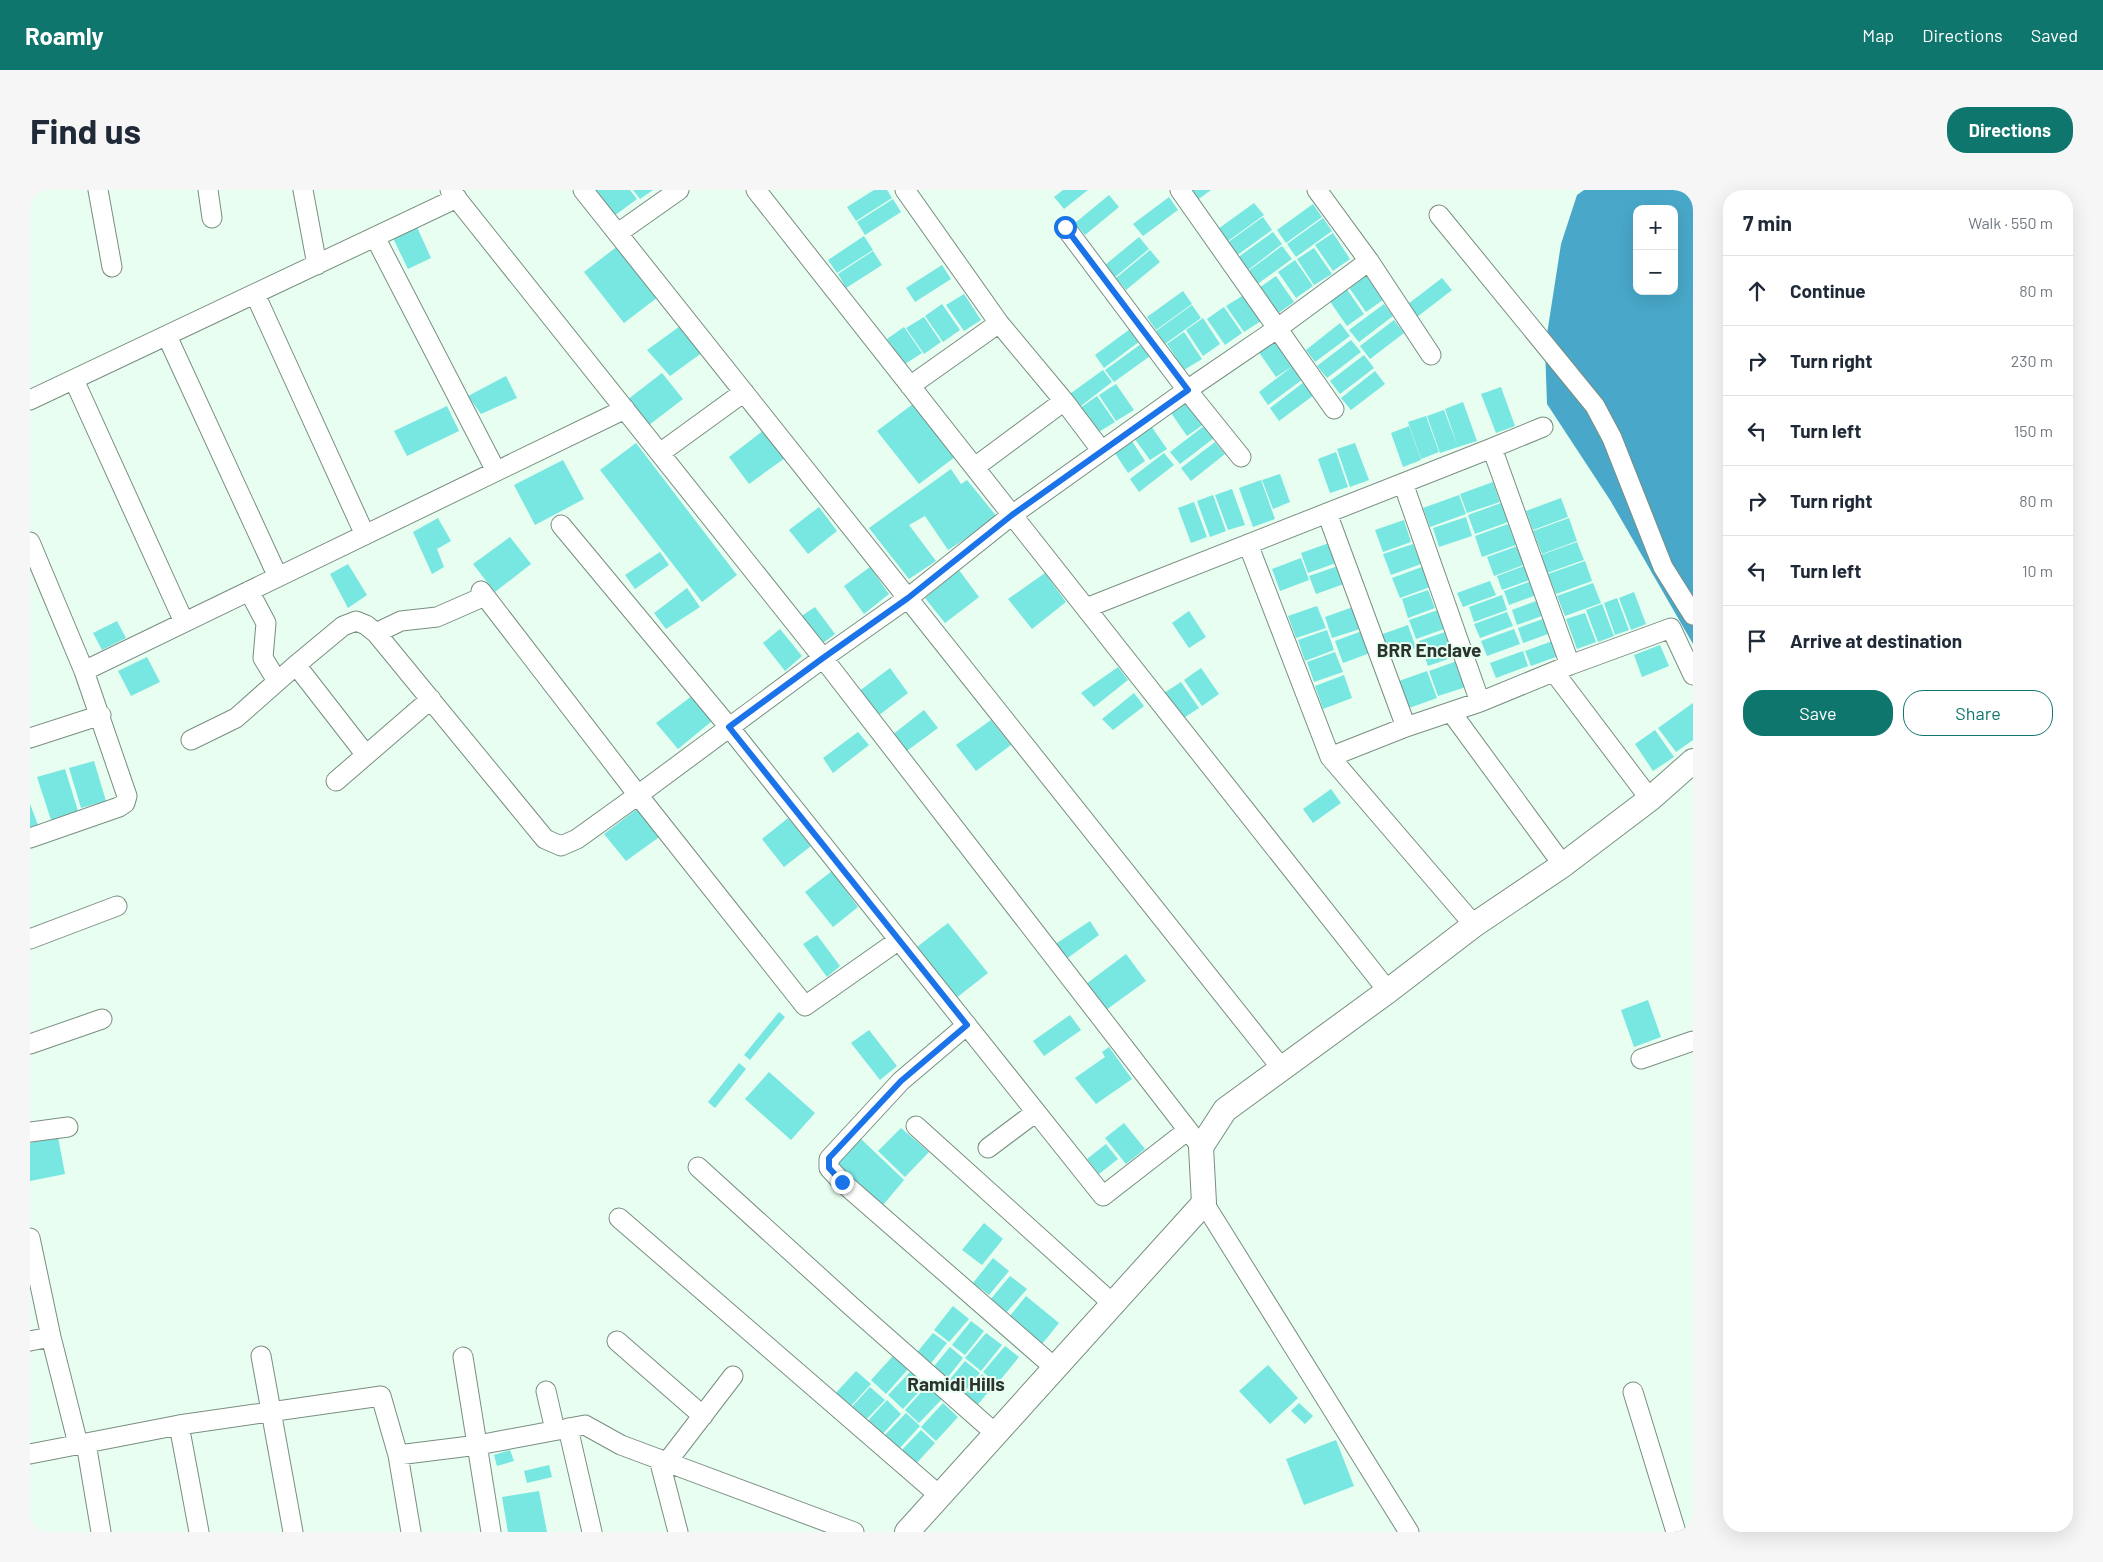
<!DOCTYPE html>
<meta charset="utf-8">
<style>
body{margin:0;font-family:Barlow,sans-serif;background:#f6f6f7;color:#1f2937}
.controls{position:absolute;right:15px;top:15px;display:grid;overflow:hidden;border-radius:10px;box-shadow:0 5px 20px #0002}
.controls button{width:45px;height:45px;display:grid;place-items:center;padding:0;border:0;border-bottom:1px solid #e0e1e3;background:#fff;color:#1f2937;font:25px sans-serif}
.stop{position:absolute;width:15px;height:15px;margin:-11px;border:4px solid #1a73e8;border-radius:50%;background:#fff}
.stop.end{background:#1a73e8;border-color:#fff;box-shadow:0 1px 5px #0008}
.list{margin:0;padding:0;list-style:none}
h2{display:flex;justify-content:space-between;align-items:center;height:65px;margin:0;padding:0 20px;font-size:21px}
h2 small{font-size:16px;font-weight:400;color:#747a83}
.list li{display:grid;grid-template-columns:32px 1fr auto;gap:15px;align-items:center;box-sizing:border-box;height:70px;padding:0 20px;border-top:1px solid #e0e1e3}
.list b{display:block;font-size:19px;white-space:nowrap}
.list em{font-size:16px;font-style:normal;color:#747a83}
.actions{display:flex;gap:10px;padding:15px 20px}
.actions a{flex:1;padding:11px 0;border:1px solid #0f766e;border-radius:20px;text-align:center;font-size:18px;color:#0f766e}
.actions .main{background:#0f766e;color:#fff}
.icon{flex:none;width:28px;height:28px;fill:none;stroke:currentColor;stroke-width:2;stroke-linecap:round;stroke-linejoin:round}
.map{position:relative;flex:none;width:1663px;height:1342px;overflow:hidden;border-radius:20px}
header{display:flex;align-items:center;gap:30px;box-sizing:border-box;height:70px;padding:0 25px;background:#0f766e;color:#fff}
header strong{font-size:24px}
nav{display:flex;gap:28px;margin-inline-start:auto;font-size:18px}
.intro{display:flex;align-items:center;justify-content:space-between;box-sizing:border-box;height:120px;padding:0 30px}
h1{margin:0;font-size:35px}
.button{padding:12px 22px;border-radius:20px;background:#0f766e;color:#fff;font-size:18px;font-weight:700}
main{display:flex;gap:30px;padding:0 30px}
aside{flex:1;background:#fff;border-radius:20px;box-shadow:0 5px 20px #0002}
.map>svg:first-child{display:block}
.water{fill:#49a8ca;fill-rule:evenodd}
.building{fill:#78e6e1}
.lines{fill:none;stroke-linecap:round;stroke-linejoin:round}
.minor-casing{stroke:#798e81;stroke-width:21}
.tertiary-casing{stroke:#798e81;stroke-width:26}
.minor{stroke:#fff;stroke-width:19}
.tertiary{stroke:#fff;stroke-width:24}
.route{stroke:#1a73e8;stroke-width:6}
.labels{text-anchor:middle;dominant-baseline:central;stroke-width:4;stroke-linejoin:round;paint-order:stroke}
.neighbourhood-label{font-size:19px;font-weight:bold;fill:#2a332d;stroke:#e7fef0}
</style>
<header>
<strong>Roamly</strong>
<nav><a>Map</a><a>Directions</a><a>Saved</a></nav>
</header>
<div class="intro"><h1>Find us</h1><a class="button">Directions</a></div>
<main>
<div class="map">
<svg width="1663" height="1342" viewBox="0 0 1663 1342">
<rect width="100%" height="100%" fill="#e7fef0"/>
<path class="water" d="M1554,0H1663V454L1580,310L1517,214L1515,157L1531,54L1547,5ZM1607,19H1644V101H1607Z"/>
<path class="building" d="M565,0H600L607,9L584,26Z
M603,0H623L610,9Z
M844,0H857L862,8L826,31L817,17Z
M1033,0H1058L1034,19L1024,7Z
M1158,0H1181L1166,11Z
M1079,5L1089,17L1055,45L1045,33Z
M1139,7L1148,20L1113,46L1103,34Z
M863,9L871,22L835,45L827,32Z
M1224,13L1234,25L1198,51L1188,39Z
M1283,14L1292,27L1256,53L1247,40Z
M1233,27L1242,40L1206,66L1197,53Z
M1293,28L1302,41L1266,67L1257,54Z
M386,35L401,68L378,79L362,46Z
M1243,42L1252,54L1217,81L1207,68Z
M1303,43L1320,69L1303,81L1285,55Z
M834,46L843,60L807,83L798,70Z
M1109,47L1119,59L1085,87L1075,75Z
M589,55L628,107L594,133L554,82Z
M1252,56L1262,69L1226,95L1217,82Z
M1284,58L1302,84L1284,95L1267,69Z
M1120,60L1130,72L1096,100L1086,88Z
M843,61L852,75L816,98L808,84Z
M1265,70L1283,96L1266,108L1248,82Z
M912,75L921,89L885,112L876,98Z
M1335,84L1353,110L1336,122L1318,96Z
M1246,86L1264,112L1247,124L1229,98Z
M1412,88L1422,100L1387,127L1378,114Z
M1316,98L1334,124L1317,136L1299,110Z
M1153,101L1162,114L1126,140L1117,127Z
M934,104L951,130L934,141L916,115Z
M1214,105L1231,131L1214,142L1196,116Z
M912,114L930,140L913,152L895,126Z
M1354,114L1363,126L1329,152L1319,140Z
M1162,115L1171,128L1135,154L1126,141Z
M1194,117L1212,143L1195,155L1177,129Z
M894,127L911,152L894,164L876,138Z
M1173,128L1190,154L1173,166L1156,140Z
M1364,130L1374,143L1340,169L1330,156Z
M1310,133L1320,146L1285,172L1276,160Z
M653,134L673,162L640,186L617,160Z
M874,137L892,163L875,174L857,149Z
M1100,139L1110,151L1074,178L1065,165Z
M1154,142L1172,169L1154,180L1137,154Z
M1245,150L1263,176L1246,187L1228,161Z
M1321,150L1331,162L1297,188L1287,176Z
M1111,154L1120,166L1084,192L1075,180Z
M1334,165L1344,178L1310,204L1300,191Z
M1263,176L1273,189L1238,215L1229,202Z
M1073,180L1082,192L1047,219L1037,206Z
M1345,181L1355,194L1321,220L1311,208Z
M632,183L653,209L619,235L597,210Z
M476,186L487,208L451,224L438,206Z
M1274,192L1284,205L1249,231L1240,218Z
M1086,194L1104,220L1086,231L1069,205Z
M1471,197L1485,236L1466,243L1451,204Z
M1067,206L1085,232L1067,243L1050,218Z
M1157,208L1174,234L1157,246L1139,220Z
M1433,212L1447,251L1428,257L1415,219Z
M883,214L925,267L889,294L847,241Z
M417,216L429,241L377,266L364,241Z
M1414,220L1428,257L1410,263L1397,226Z
M1396,226L1409,262L1391,269L1378,232Z
M1119,233L1137,259L1120,270L1102,245Z
M1174,236L1184,248L1150,274L1140,262Z
M1379,236L1391,270L1373,277L1361,243Z
M734,240L755,268L719,294L699,267Z
M1098,245L1115,271L1098,283L1081,257Z
M1185,252L1195,264L1161,291L1151,278Z
M606,253L707,385L672,412L570,280Z
M1325,253L1339,290L1320,297L1307,259Z
M1306,262L1318,297L1300,303L1288,269Z
M1134,263L1144,275L1109,302L1100,289Z
M533,270L554,309L505,335L484,295Z
M921,279L931,294L937,290L968,328L918,360L895,326L879,335L906,371L879,389L839,338Z
M1250,284L1260,312L1243,319L1232,290Z
M1231,290L1245,329L1223,337L1209,298Z
M1463,292L1470,312L1437,323L1430,304Z
M1202,299L1215,335L1198,340L1185,305Z
M1183,305L1196,341L1180,347L1167,311Z
M1429,305L1436,324L1400,337L1393,318Z
M1531,308L1538,327L1503,340L1496,321Z
M1164,312L1177,347L1161,353L1148,318Z
M1471,313L1478,332L1445,344L1438,325Z
M789,317L807,341L778,364L759,340Z
M1436,327L1442,346L1409,357L1403,338Z
M408,328L421,351L407,359L414,377L402,384L383,342Z
M1539,328L1547,351L1512,364L1503,341Z
M1374,330L1381,352L1353,362L1345,340Z
M1478,334L1486,355L1452,367L1445,346Z
M480,347L501,374L465,402L443,374Z
M1547,352L1554,370L1517,383L1511,365Z
M1299,353L1306,373L1278,383L1271,363Z
M1383,354L1391,374L1361,385L1353,364Z
M1493,354L1499,373L1464,386L1457,367Z
M630,362L639,375L605,399L595,385Z
M1271,368L1279,390L1250,401L1242,379Z
M1555,371L1562,391L1526,404L1518,384Z
M318,374L337,405L318,418L300,384Z
M1499,374L1505,388L1472,400L1467,386Z
M1308,376L1314,394L1286,404L1279,386Z
M840,377L859,404L834,424L814,396Z
M1392,377L1400,397L1370,408L1362,388Z
M929,380L949,407L915,433L895,408Z
M1015,383L1036,412L1002,439L978,409Z
M1507,389L1512,403L1479,415L1474,401Z
M1460,391L1466,405L1433,417L1427,403Z
M1563,393L1571,413L1535,426L1527,406Z
M657,398L670,417L636,439L624,423Z
M1398,400L1405,418L1378,428L1372,409Z
M1604,402L1616,434L1601,440L1589,408Z
M1472,405L1477,420L1444,432L1439,417Z
M1514,408L1520,423L1487,435L1482,420Z
M1587,408L1599,440L1585,445L1574,413Z
M1572,414L1584,446L1568,452L1556,420Z
M1287,416L1296,438L1266,448L1258,426Z
M785,417L805,444L789,456L767,429Z
M1323,417L1330,439L1302,448L1295,427Z
M1408,420L1414,439L1386,449L1379,430Z
M1159,421L1176,447L1159,458L1142,433Z
M1477,422L1483,436L1450,448L1444,434Z
M1555,423L1566,452L1547,459L1536,429Z
M1521,426L1526,441L1493,453L1488,438Z
M87,431L96,448L72,460L63,443Z
M1378,435L1386,458L1358,468L1350,445Z
M750,439L772,466L755,481L733,453Z
M1484,439L1490,454L1457,466L1451,451Z
M1297,440L1304,460L1275,471L1268,450Z
M1332,441L1340,463L1313,473L1305,451Z
M1415,442L1424,467L1398,476L1389,451Z
M1528,449L1534,464L1501,476L1495,461Z
M1630,455L1639,476L1612,487L1604,465Z
M1493,461L1498,476L1466,488L1460,473Z
M1305,462L1313,482L1284,492L1277,472Z
M117,467L130,492L101,506L88,481Z
M1427,471L1436,497L1408,506L1399,481Z
M1088,477L1098,490L1064,517L1051,503Z
M860,478L878,503L844,529L824,505Z
M1171,478L1189,504L1172,516L1154,490Z
M1397,481L1407,508L1379,518L1369,491Z
M1314,485L1322,508L1293,519L1285,496Z
M1151,492L1169,518L1152,529L1134,503Z
M1104,503L1114,516L1083,540L1072,529Z
M662,506L682,531L648,559L626,533Z
M1663,513V550L1646,562L1628,538Z
M894,520L908,538L874,563L862,545Z
M961,530L981,555L946,581L926,555Z
M1625,540L1644,567L1623,581L1605,554Z
M828,542L839,555L803,583L793,568Z
M64,571L76,611L51,618L39,578Z
M35,579L48,621L21,630L7,587Z
M1301,599L1311,613L1283,633L1273,619Z
M0,614L8,635L0,637Z
M611,616L632,645L596,671L574,644Z
M758,628L781,656L754,677L732,649Z
M802,681L828,717L803,737L775,702Z
M1060,731L1069,745L1035,770L1024,755Z
M918,733L958,783L925,809L883,760Z
M787,745L810,776L797,787L773,754Z
M1096,764L1116,791L1076,820L1056,794Z
M1618,810L1631,847L1604,857L1591,820Z
M749,822L755,827L720,870L714,865Z
M1040,825L1051,840L1014,866L1003,851Z
M839,840L867,876L850,890L821,853Z
M1079,857L1102,889L1066,914L1045,888L1075,867L1072,862Z
M709,873L716,879L685,918L678,912Z
M739,882L785,923L761,950L715,909Z
M1094,933L1115,959L1096,974L1075,948Z
M871,938L899,962L875,987L848,961Z
M28,947L35,984L0,991V953Z
M829,947L874,990L853,1015L806,973Z
M1076,954L1088,969L1069,984L1057,969Z
M954,1033L973,1049L952,1075L932,1060Z
M963,1068L979,1081L959,1105L943,1093Z
M980,1086L997,1099L976,1123L960,1110Z
M996,1106L1029,1133L1008,1159L975,1132Z
M923,1116L939,1129L919,1152L904,1140Z
M941,1131L954,1141L935,1165L922,1155Z
M903,1143L917,1153L898,1177L884,1166Z
M956,1143L972,1155L951,1181L935,1168Z
M975,1156L989,1167L967,1194L953,1182Z
M920,1157L933,1168L914,1192L900,1181Z
M863,1166L878,1179L856,1204L841,1190Z
M935,1171L950,1183L931,1206L916,1194Z
M1238,1175L1268,1208L1240,1234L1209,1201Z
M826,1181L841,1194L819,1218L804,1205Z
M881,1181L895,1195L873,1219L858,1205Z
M952,1184L965,1194L944,1219L931,1209Z
M897,1196L912,1209L889,1233L875,1220Z
M840,1197L855,1210L832,1234L818,1221Z
M857,1210L871,1224L849,1248L834,1235Z
M913,1213L928,1227L906,1251L891,1237Z
M1269,1213L1283,1226L1275,1234L1261,1221Z
M876,1223L890,1236L868,1260L853,1247Z
M891,1240L905,1253L883,1277L868,1264Z
M1306,1250L1324,1296L1274,1315L1256,1269Z
M480,1260L484,1271L467,1276L464,1265Z
M519,1275L522,1287L497,1293L494,1281Z
M509,1301L517,1342H478L472,1307Z"/>
<g class="lines">
<g class="minor-casing">
<path id="minor" d="M68,0L82,77
M178,0L182,28
M273,0L287,75
M420,0L793,468L1171,957
M553,0L1253,880
M726,0L982,325
M875,0L969,133L1034,211L1071,260
M1150,0L1304,219
M1287,0L1339,71L1401,165
M1409,25L1565,216L1582,248L1633,377L1663,425
M1035,37L1157,200L1211,267
M588,43L649,0
M345,47L466,281
M225,104L335,345
M137,146L248,387
M44,190L154,432
M880,196L969,133
M0,210L427,8
M1462,258L1513,237
M630,263L714,202
M945,277L1034,211
M1373,293L1450,512
M1297,323L1376,537
M983,326L1358,801
M531,335L699,537L1073,1006L1158,940
M0,352L54,481L97,606L95,613L89,617L0,648
M1218,354L1300,567L1444,735
M219,401L236,433L233,468L247,491
M451,401L608,605L775,816L869,750
M1056,418L1462,258L1540,475
M346,443L371,431L407,427L455,406
M266,475L336,565
M54,481L595,219
M1524,482L1620,609
M1421,522L1533,675
M0,548L71,525
M161,550L206,528L266,475L313,436L326,431L336,435L346,443L515,649L531,656L547,649L608,605L793,468L878,408L982,325L1157,200L1248,138L1339,71
M1300,567L1376,537L1450,512L1540,475L1641,438L1663,485
M306,591L401,509
M0,749L87,716
M937,835L871,891L799,969V978L812,992L1025,1178
M0,854L72,829
M1611,869L1663,851
M886,936L1083,1114
M0,942L38,937
M958,958L1006,922
M668,977L821,1116L966,1244
M1174,1013L1379,1342
M589,1028L910,1306
M0,1048L21,1147L48,1254
M0,1151L21,1147
M587,1151L673,1226
M231,1166L263,1342
M433,1167L461,1342
M516,1201L525,1240
M1603,1202L1646,1342
M149,1235L169,1342
M538,1238L562,1342
M56,1253L71,1342
M0,1264L149,1235L351,1206L368,1265L448,1255L555,1235L591,1255L824,1342
M368,1265L381,1342
M629,1269L648,1342
M637,1272L703,1186"/>
</g>
<g class="tertiary-casing">
<path id="tertiary" d="M877,1342L1174,1013L1171,957L1195,920L1358,801L1444,735L1533,675L1620,609L1663,571"/>
</g>
<use href="#minor" class="minor"/>
<use href="#tertiary" class="tertiary"/>
</g>
<g class="lines">
<path class="route" d="M812,992L799,978V968L871,891L937,835L699,537L793,468L878,408L982,325L1158,200L1035,37"/>
</g>
<g class="labels">
<g class="neighbourhood-label">
<text x="1399" y="459">BRR Enclave</text>
<text x="926" y="1193">Ramidi Hills</text>
</g>
</g>
</svg>
<div class="controls">
<button>+</button>
<button>−</button>
</div>
<div class="stop" style="left:1035px;top:37px"></div>
<div class="stop end" style="left:812px;top:992px"></div>
</div>
<aside>
<h2>7 min<small>Walk · 550 m</small></h2>
<ul class="list">
<li><svg class="icon" aria-label="ahead" viewBox="0 0 24 24"><path d="M12 20V5M6 11l6-6 6 6"/></svg><div><b>Continue</b></div><em>80 m</em></li>
<li><svg class="icon" aria-label="right" viewBox="0 0 24 24"><path d="M7 20v-9h11M14 6l5 5-5 5"/></svg><div><b>Turn right</b></div><em>230 m</em></li>
<li><svg class="icon" aria-label="left" viewBox="0 0 24 24"><path d="M17 20v-9H6M10 6l-5 5 5 5"/></svg><div><b>Turn left</b></div><em>150 m</em></li>
<li><svg class="icon" aria-label="right" viewBox="0 0 24 24"><path d="M7 20v-9h11M14 6l5 5-5 5"/></svg><div><b>Turn right</b></div><em>80 m</em></li>
<li><svg class="icon" aria-label="left" viewBox="0 0 24 24"><path d="M17 20v-9H6M10 6l-5 5 5 5"/></svg><div><b>Turn left</b></div><em>10 m</em></li>
<li><svg class="icon" aria-label="arrive" viewBox="0 0 24 24"><path d="M6 21V4h12l-3 4 3 4H6"/></svg><div><b>Arrive at destination</b></div></li>
</ul>
<div class="actions"><a class="main">Save</a><a>Share</a></div>
</aside>
</main>
